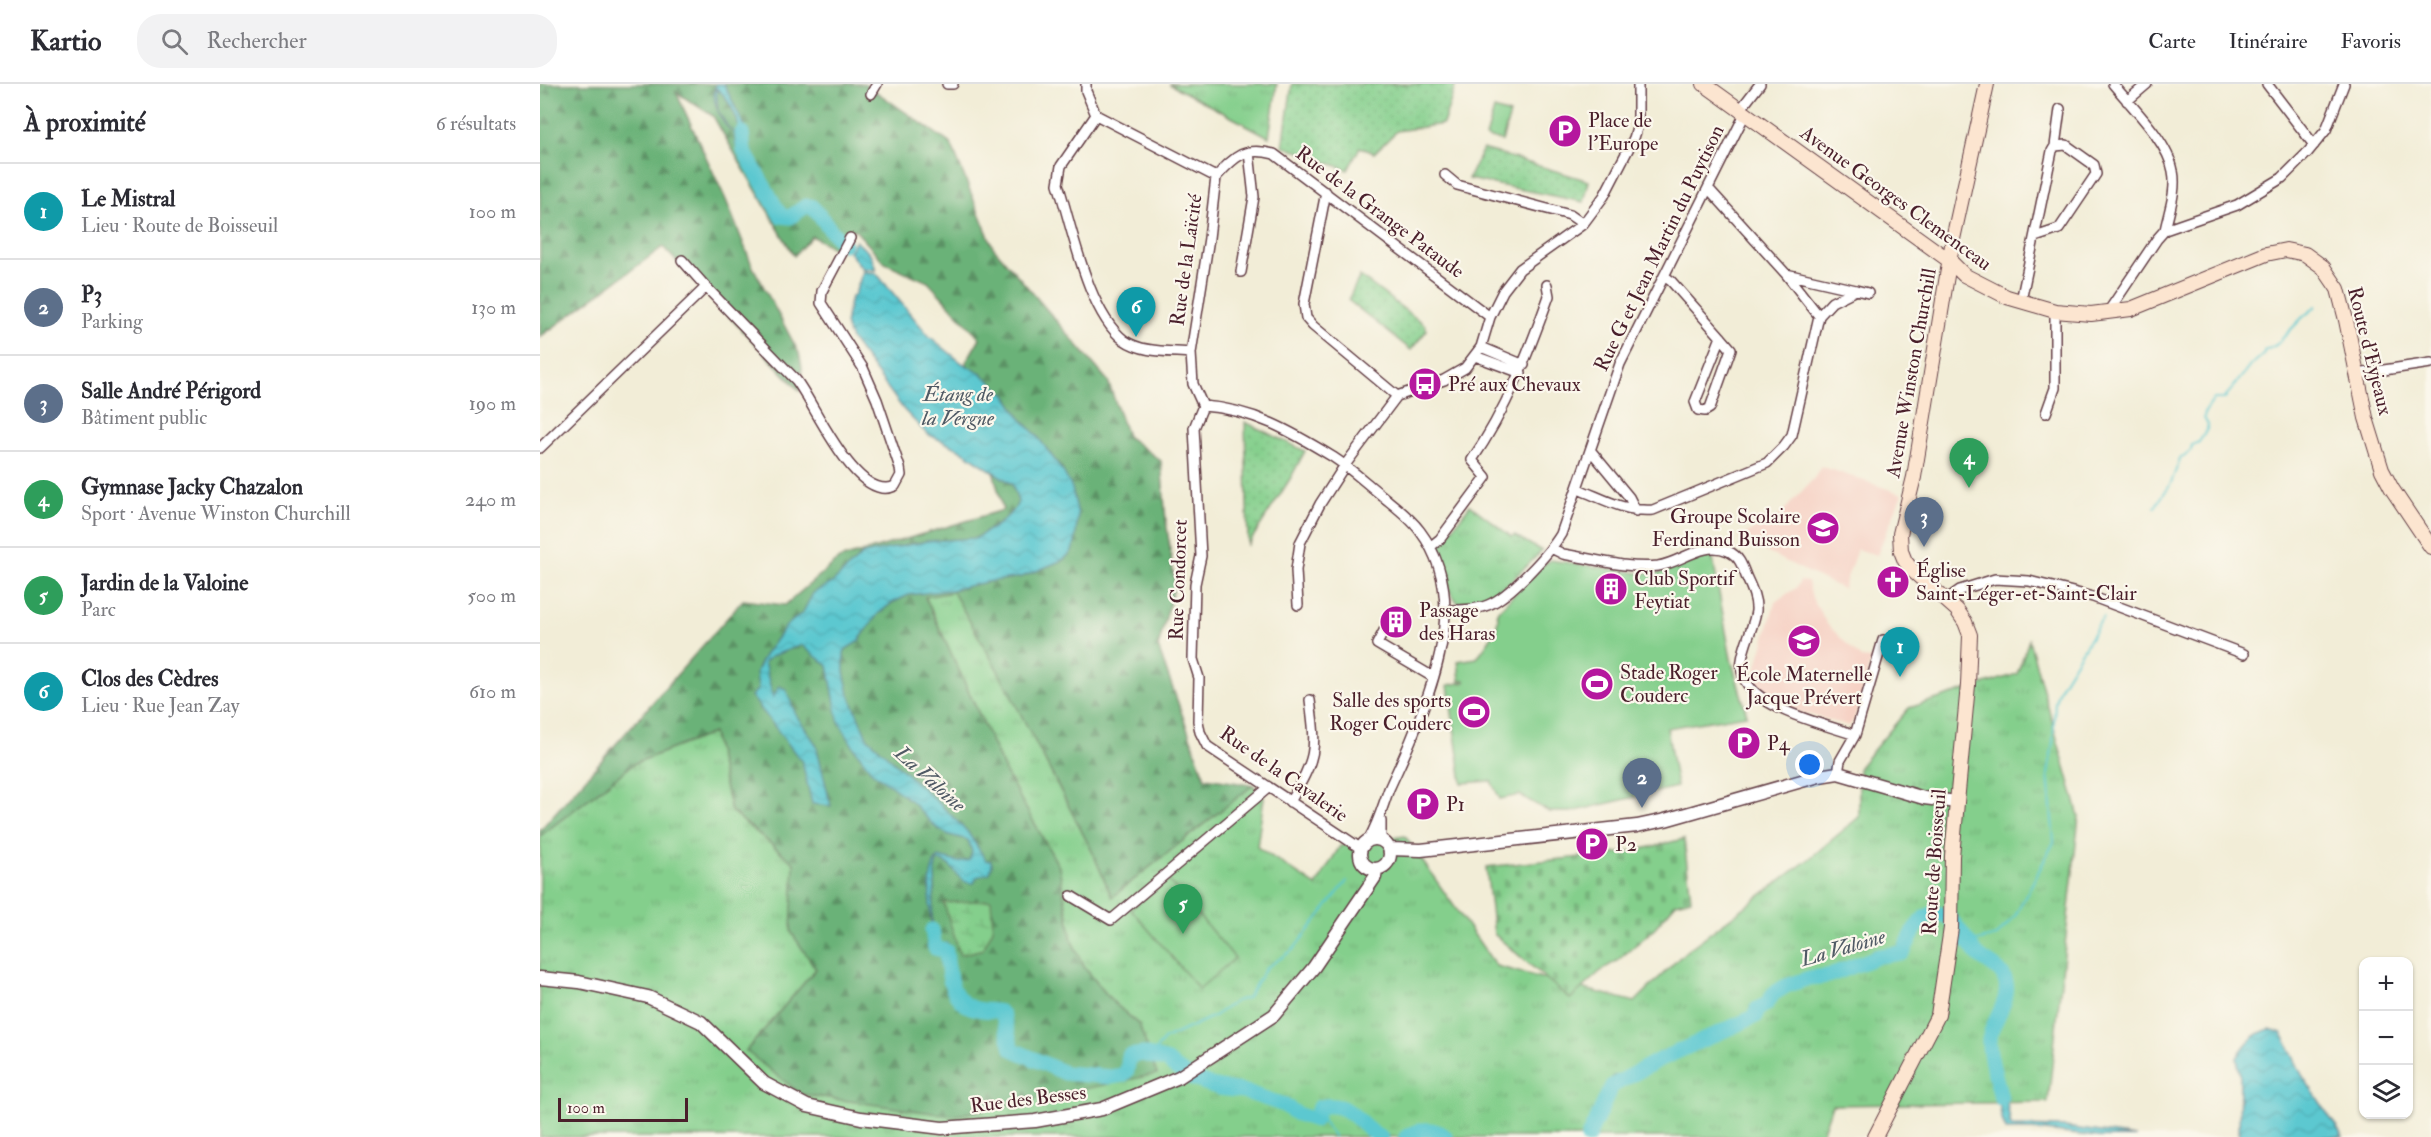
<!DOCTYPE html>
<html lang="fr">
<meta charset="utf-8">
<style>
body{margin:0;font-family:"IM FELL Double Pica",serif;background:#f2f2f3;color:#2b2b33}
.controls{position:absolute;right:18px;bottom:18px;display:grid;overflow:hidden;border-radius:12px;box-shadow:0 2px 4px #0004}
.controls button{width:54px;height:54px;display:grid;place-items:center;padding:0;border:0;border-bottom:2px solid #e1e1e2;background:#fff;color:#2b2b33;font:30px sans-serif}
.scale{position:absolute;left:18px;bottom:15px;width:130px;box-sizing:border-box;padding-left:6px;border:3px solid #4a1f2b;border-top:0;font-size:16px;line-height:21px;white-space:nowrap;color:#4a1f2b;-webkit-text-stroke:4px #fbf7ec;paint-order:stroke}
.you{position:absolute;left:1270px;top:681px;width:21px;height:21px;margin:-15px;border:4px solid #fff;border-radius:50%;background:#1a73e8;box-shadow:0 0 0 9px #1a73e833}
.badge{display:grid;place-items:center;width:39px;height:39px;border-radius:50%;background:#db2777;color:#fff;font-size:20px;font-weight:700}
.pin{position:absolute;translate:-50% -50px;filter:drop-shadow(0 2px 3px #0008)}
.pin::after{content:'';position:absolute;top:32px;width:21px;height:18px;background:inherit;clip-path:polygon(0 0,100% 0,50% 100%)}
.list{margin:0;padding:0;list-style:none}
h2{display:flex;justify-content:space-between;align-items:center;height:78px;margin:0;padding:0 24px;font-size:26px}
h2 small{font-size:20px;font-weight:400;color:#7c7c81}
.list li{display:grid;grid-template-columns:39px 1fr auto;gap:18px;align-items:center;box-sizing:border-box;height:96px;padding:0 24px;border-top:2px solid #e1e1e2}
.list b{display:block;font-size:22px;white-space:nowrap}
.list p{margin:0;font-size:20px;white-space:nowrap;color:#7c7c81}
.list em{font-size:20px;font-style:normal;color:#7c7c81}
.icon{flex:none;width:33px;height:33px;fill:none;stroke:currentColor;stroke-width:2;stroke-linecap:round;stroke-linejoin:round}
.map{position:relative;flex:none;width:1891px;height:1053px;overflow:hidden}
header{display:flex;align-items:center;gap:36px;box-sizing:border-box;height:84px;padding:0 30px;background:#fff;border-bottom:2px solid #e1e1e2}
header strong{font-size:28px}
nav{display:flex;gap:33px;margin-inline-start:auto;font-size:21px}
.search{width:420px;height:54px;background:#f2f2f3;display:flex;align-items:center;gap:15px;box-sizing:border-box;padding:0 21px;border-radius:24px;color:#7c7c81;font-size:22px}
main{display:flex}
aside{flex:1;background:#fff}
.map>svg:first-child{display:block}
.built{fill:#f6d2c5}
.grass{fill:url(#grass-tufts);stroke:#67775c;stroke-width:1.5}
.forest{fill:url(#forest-firs);stroke:#5a6852;stroke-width:1.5}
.wetland{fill:url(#wetland-marsh);stroke:#67775c;stroke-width:1.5}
.cemetery{fill:url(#cemetery-stones);stroke:#67775c;stroke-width:1.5}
.park{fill:url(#park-dots);stroke:#67775c;stroke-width:1.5}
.garden{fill:#84cf8c;stroke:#67775c;stroke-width:1.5}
.water{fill:url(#water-waves);stroke:#52747e;stroke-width:1.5;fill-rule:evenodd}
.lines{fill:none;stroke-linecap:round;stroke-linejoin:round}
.stream{stroke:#5bc8d0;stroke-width:2}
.river{stroke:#5bc8d0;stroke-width:15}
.minor-casing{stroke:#633e45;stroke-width:12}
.tertiary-casing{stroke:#633e45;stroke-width:15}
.secondary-casing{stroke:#633e45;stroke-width:16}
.minor{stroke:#fff;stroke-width:9}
.tertiary{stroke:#fff;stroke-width:12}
.secondary{stroke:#fce5d0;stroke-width:14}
.labels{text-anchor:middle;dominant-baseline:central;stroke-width:4.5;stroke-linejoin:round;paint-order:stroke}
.poi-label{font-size:20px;fill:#4a1f2b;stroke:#fbf7ec;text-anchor:start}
.street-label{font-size:20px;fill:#4a1f2b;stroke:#fbf7ec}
.water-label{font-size:21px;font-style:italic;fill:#505a65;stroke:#fbf7ec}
</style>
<header>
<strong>Kartio</strong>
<div class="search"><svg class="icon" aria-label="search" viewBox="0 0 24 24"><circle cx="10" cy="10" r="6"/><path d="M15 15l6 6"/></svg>Rechercher</div>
<nav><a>Carte</a><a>Itinéraire</a><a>Favoris</a></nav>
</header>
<main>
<aside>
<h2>À proximité<small>6 résultats</small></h2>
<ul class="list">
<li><span class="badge" style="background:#0f9aa8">1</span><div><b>Le Mistral</b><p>Lieu · Route de Boisseuil</p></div><em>100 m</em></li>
<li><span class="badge" style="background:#5c6f8a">2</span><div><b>P3</b><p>Parking</p></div><em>130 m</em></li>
<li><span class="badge" style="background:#5c6f8a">3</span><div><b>Salle André Périgord</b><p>Bâtiment public</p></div><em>190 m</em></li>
<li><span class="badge" style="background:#2e9e5b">4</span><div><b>Gymnase Jacky Chazalon</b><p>Sport · Avenue Winston Churchill</p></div><em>240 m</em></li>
<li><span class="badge" style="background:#2e9e5b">5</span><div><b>Jardin de la Valoine</b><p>Parc</p></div><em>500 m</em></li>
<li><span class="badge" style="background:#0f9aa8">6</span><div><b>Clos des Cèdres</b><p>Lieu · Rue Jean Zay</p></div><em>610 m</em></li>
</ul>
</aside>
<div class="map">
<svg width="1891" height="1053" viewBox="0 0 1891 1053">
<defs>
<pattern id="grass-tufts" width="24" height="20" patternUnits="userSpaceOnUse" patternTransform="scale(1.5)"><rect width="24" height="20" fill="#84cf8c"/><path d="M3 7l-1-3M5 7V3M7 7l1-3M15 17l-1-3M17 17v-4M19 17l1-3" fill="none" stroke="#74b179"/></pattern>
<pattern id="forest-firs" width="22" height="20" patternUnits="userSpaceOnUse" patternTransform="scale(1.5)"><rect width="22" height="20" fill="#6bb278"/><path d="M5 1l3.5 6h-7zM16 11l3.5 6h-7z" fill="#5a9063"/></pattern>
<pattern id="wetland-marsh" width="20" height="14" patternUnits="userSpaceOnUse" patternTransform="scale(1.5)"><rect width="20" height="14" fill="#84cf8c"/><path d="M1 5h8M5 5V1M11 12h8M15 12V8" fill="none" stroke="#74b179"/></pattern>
<pattern id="cemetery-stones" width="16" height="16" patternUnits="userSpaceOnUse" patternTransform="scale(1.5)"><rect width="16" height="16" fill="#84cf8c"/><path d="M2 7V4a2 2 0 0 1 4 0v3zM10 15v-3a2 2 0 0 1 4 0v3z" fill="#74b179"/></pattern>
<pattern id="park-dots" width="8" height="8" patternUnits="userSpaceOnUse" patternTransform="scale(1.5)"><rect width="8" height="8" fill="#84cf8c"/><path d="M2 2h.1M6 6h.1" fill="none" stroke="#74b179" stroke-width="1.8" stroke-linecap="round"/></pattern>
<pattern id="water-waves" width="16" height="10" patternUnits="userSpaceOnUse" patternTransform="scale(1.5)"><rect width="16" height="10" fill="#5bc8d0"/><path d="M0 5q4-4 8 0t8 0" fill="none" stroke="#51abb3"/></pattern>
</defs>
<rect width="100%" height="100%" fill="#fbf7ec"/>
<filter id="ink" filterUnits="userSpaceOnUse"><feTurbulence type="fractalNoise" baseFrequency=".0167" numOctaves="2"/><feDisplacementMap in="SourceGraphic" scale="12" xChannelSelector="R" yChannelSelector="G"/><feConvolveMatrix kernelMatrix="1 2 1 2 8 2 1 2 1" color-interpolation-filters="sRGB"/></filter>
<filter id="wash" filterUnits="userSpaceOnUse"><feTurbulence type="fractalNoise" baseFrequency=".008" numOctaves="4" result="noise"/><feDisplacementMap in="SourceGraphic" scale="24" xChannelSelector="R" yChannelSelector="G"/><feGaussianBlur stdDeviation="1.35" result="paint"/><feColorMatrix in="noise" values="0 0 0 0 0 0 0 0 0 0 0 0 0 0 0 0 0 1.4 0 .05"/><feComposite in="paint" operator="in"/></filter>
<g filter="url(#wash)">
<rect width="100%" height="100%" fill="#f2edd7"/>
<path class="built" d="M1281,382L1362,410L1337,471L1317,465L1303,505L1197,454L1237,434L1275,393Z
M1260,497L1268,498L1272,514L1287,540L1321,574L1331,575L1314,636L1309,642L1251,625L1212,600L1235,518L1256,504Z"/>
<path class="grass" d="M629,0H737L729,53Z
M930,421L972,453L974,451L1002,467L965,503L946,515L918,519L910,508L897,465Z
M413,508L461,592L552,767L572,813L713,701L724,713L717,763L776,802L800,762L865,752L956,882L1095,918L1145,868L1269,775L1319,733V683L1369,624L1477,590L1489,556L1539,732L1508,1018L1292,1021L1281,1053H0V752L95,679L173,649L191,727L254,779L276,885L206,967L599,941L572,917L544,883L532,857L519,783L466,689L385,512Z"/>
<path class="forest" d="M0,0H325L411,60L453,163L568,297L587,352L621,377L626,437L635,500L618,563L665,694L713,701L572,813L552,767L461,592L413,508L385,513L466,689L519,783L532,857L544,883L572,917L599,941L617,990L413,1032L261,1010L206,967L276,885L251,848L254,779L191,727L173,649L95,679L0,752V746L203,516L245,521L299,475L463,426L426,278L440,254L388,198L345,179L314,145L296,166L272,152L254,172L173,32L136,8L186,116L212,181L259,269L262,283L260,307L123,163L0,253Z"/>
<path class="wetland" d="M451,816L453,845L443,865L420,871L404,819Z"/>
<path class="cemetery" d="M1144,755L1151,815L1136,819L1112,847L1077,877L1063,885L1030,915L954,850L946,783L1089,768Z"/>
<path class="park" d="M752,0H916L903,40L857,47L834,69L820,63L808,86L743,62Z
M943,65L1049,97L1044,118L928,95Z
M820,192L885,241L887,246L871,266L808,216Z
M705,338L765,367L750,395L708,461Z"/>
<path class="garden" d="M954,25L970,30L962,57L946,53Z
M1172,470L1191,575L1207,631L1127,644L1137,703L1031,728H1009L980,711L960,715L951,697L922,699L908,601L925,598V596L920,597L918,577L937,574C946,560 962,544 957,528L998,485L1010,476L1099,489H1119Z
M627,795L695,874L659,905L591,825Z"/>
<path class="water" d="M176,0H184L204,41L209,68L242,130L247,131L266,119C282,121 284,137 293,148C297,152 301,155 305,158L304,160C290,149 284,134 271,122H266L250,133L241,132L223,102L212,74L196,62L194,48C181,41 170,14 176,0ZM176,4C191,16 203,43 199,62L198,51L189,45L178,27Z
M316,157L331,171L336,186L322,184L309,168Z
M323,187L336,189L389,252L422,279L442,290L466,311L480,333L498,353L523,387L532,404L538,430L535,459L531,469L523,476L482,493L447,498L411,506L369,511L352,519L338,530L318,558L306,565L304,569V588L309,610L327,653L400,720L427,747L446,776L451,777L452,781L450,789L437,793L434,799C416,802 415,776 397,777C393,789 396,790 395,801C394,815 386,851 400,862L406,859L410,862C413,882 407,922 440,922C451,922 458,920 467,928L474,960L479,965L510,976L521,984L569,990L582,988L586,967L601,964V967L632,974L634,977L595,970L589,972L587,987L583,991L571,993L525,989L472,965L463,932L460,928C453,926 445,927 437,925C410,919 408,891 406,868L395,864L394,861C391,843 384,784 399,773L418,778L429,776L432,768L428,756L409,751L396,744L371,717L332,688L314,664L298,636L288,582L261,561L232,572L224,578L233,613L239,602L246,605L256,631L276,660L291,722L272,720L262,678L211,612L218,605L216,588L223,573L245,543L263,528L273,509L293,498L323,470L387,457L436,454L460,439L474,426L478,418L472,400L419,365L387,350L364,326L311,255L305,240L311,213L315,210Z
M1390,827H1404V831L1399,833L1397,829C1374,839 1375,852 1362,869L1339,872L1288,892L1269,894L1246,902L1235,909L1216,932L1117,977L1072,1002L1048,1053H1044L1073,992L1092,990L1111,975L1154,956L1172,945L1213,930L1224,920L1232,906L1249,897L1295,887L1335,866L1359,867L1379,836Z
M1417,830C1419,845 1428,865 1441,873C1451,880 1463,886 1466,899C1470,918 1452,937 1450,956C1448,968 1454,985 1457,997H1463L1471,1042L1525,1043L1596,1053H1560L1495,1046H1466C1457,1028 1460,1005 1454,986C1451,975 1445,967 1443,956C1449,948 1461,914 1464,903L1462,897L1448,878L1429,867L1424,855L1418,850Z
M1730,945L1742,949L1762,991L1803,1053H1699L1700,990L1697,974C1705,959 1715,949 1730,945Z
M657,991L676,1001L701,1002L737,1017H747L768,1032L773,1031L774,1024L779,1019C797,1015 814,1024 828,1036C836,1043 837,1050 850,1053C823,1053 817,1016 779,1023L775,1036L757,1030L744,1021L703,1007L679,1004L653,995Z"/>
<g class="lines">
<path class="stream" d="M1615,423L1631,399L1640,375L1651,366L1652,361L1659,358C1662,353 1668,346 1668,341L1664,334L1665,328L1674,315H1684L1710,282L1724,270V267L1736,261L1762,234L1776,222
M1429,859L1457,852L1475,832L1514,758L1508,690L1513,658L1515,618L1519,605L1563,533
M614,972L617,964L625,955L674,932L696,917L707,914L726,884L753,866L807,797
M778,1030L794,1053"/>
<path class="river" d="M202,49L204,67L241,132L250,133L266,122H271C284,134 290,149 304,160
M392,846L395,864L406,867C408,891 410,919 437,925C444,927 453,926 460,928L463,932L472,965L525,989L571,993L583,991L587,987L589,972L603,970L628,977L634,983L653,995L679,1004L703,1007L744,1021L757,1030L775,1036L779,1023C813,1016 817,1042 841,1053
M866,1053C880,1044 893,1043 906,1053
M1048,1053L1072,1002L1117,977L1216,932L1217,925L1227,920L1233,910L1246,902L1269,894L1288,892L1339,872L1362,869C1370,858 1373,843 1384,834C1410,816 1424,857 1438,871C1447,880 1463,884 1466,899C1470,919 1451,938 1449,956C1448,974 1458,997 1461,1015"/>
</g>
</g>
<g filter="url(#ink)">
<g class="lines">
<g class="minor-casing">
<path id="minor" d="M407,0H413
M546,0V7L556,31L676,93
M1573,0C1592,23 1628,58 1633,87C1637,106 1629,127 1625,146
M1727,0L1774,61
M331,10L337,0
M1587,17L1607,0
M1200,26L1220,0
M556,31L521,82L518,100C532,143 548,229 584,256C602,269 630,267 651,269
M1515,62L1520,25
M905,91L917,101L1030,131L1043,140
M676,93C695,72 705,62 734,70L950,233
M1168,104L1246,190
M786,108L764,220L766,234L773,242L857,312
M142,176L166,203
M701,188L714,113L709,68
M1124,192L1131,197L1179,251L1191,265L1170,324L1165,327L1158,326L1155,318L1181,253
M1316,206L1246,190L1279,232L1292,218L1316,206L1328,209
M1481,217L1512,67L1515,62L1526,61L1554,81L1556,90L1519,145L1495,153
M1568,228L1617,155L1625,146L1697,121L1742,94L1768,68L1786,46L1804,0
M941,263L984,281
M935,272L981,289
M1817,290L1891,279
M663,322C713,325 752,348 793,373C810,384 824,397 840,410C853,421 869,432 880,447C926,508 899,587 873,651C866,669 857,687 849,705C842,724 839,737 829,755
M663,322L654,344L661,472L655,500L653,575L659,594L658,637L660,648L667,662L820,764
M663,322L653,300L651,269L669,154L676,93
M1506,329L1515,304V227
M0,364L166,203L256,296C275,320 316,420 355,402L361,391L360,384L337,316L323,284L281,219L282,207L310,154
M1051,367L1089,413L1096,427
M1038,405C1064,415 1084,428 1113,426L1227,379L1244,362L1252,351L1279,232
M890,463L900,455L946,393L932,376C967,325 988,270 1009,212L1007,201
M1013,465L1023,470C1053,475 1087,485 1118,482C1141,479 1163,456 1188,467C1199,472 1202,481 1206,492C1211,503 1217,515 1216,527C1213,550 1191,579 1208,601C1229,628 1284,640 1315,651
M1406,516L1420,506L1455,495L1489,497L1553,513L1704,570
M758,521L756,486L760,459L780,420L805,381L857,312L904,296L925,284L941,263L950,233L963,207L980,185L1043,140L1064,112L1094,54L1098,41V0
M906,526C920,526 935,526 948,521C969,513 1009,470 1021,450L1080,280L1205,30
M847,541L837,560L893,593
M1298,689L1300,677L1315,651L1343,556
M750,718C776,673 777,668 770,616
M841,755V737
M531,812L571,836L728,704"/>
</g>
<g class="tertiary-casing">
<path id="tertiary" d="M820 770a15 15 0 1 1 30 0a15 15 0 1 1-30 0Z
M850,765L881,766L1097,742L1125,736L1279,692L1298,689L1384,714L1417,718
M0,894L39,898L108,913L161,938L224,999L267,1022L321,1034L402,1044L495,1037L562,1025L639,993L734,931L774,883L835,793L836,785"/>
</g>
<g class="secondary-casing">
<path id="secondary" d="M1164,0L1410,177L1424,191L1467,213L1515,227L1551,230L1591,225L1726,170L1746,166L1765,170L1783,183L1798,205L1806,236L1826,334L1842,386L1852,405L1891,463
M1335,1053L1398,931L1411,844L1412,772L1428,601L1430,551L1425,538L1417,526L1373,487L1365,477L1361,467L1360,450L1374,393L1413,155L1447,0"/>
</g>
<use href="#minor" class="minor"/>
<use href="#tertiary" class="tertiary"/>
<use href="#secondary" class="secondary"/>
</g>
</g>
<defs>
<g id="parking-disc" transform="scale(1.725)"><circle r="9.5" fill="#b5179e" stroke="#fbf7ec"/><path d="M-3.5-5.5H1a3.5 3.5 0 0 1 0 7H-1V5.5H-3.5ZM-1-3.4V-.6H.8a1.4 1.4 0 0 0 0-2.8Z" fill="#fff"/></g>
<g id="bus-disc" transform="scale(1.725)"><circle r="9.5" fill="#b5179e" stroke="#fbf7ec"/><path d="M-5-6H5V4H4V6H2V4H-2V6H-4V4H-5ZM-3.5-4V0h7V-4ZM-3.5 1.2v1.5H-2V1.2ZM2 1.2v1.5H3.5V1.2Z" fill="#fff"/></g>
<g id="school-disc" transform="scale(1.725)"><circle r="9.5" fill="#b5179e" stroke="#fbf7ec"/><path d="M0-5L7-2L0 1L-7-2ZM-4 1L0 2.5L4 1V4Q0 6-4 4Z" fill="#fff"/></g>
<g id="church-disc" transform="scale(1.725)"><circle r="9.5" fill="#b5179e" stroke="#fbf7ec"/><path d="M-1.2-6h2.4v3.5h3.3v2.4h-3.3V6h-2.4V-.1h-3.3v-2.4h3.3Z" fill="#fff"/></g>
<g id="building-disc" transform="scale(1.725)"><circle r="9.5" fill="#b5179e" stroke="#fbf7ec"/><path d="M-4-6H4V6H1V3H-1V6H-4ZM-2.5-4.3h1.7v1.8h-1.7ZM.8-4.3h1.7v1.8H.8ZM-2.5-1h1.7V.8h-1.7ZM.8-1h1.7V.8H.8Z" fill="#fff"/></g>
<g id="stadium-disc" transform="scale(1.725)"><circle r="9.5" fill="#b5179e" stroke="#fbf7ec"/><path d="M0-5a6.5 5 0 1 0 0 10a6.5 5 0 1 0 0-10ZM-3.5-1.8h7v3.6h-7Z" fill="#fff"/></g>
</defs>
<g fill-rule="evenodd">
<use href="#parking-disc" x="1025" y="47"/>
<use href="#bus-disc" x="885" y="300"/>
<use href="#school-disc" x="1283" y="444"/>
<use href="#church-disc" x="1353" y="498"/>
<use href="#building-disc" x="1071" y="505"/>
<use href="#building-disc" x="856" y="538"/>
<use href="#school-disc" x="1264" y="557"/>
<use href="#stadium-disc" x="1057" y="600"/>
<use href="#stadium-disc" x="934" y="628"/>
<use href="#parking-disc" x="1204" y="659"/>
<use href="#parking-disc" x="883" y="720"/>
<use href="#parking-disc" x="1052" y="760"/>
</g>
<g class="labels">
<g class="poi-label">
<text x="1048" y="36">Place de<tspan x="1048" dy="23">l'Europe</tspan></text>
<text x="908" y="300">Pré aux Chevaux</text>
<text x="1260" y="432" text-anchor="end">Groupe Scolaire<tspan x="1260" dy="23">Ferdinand Buisson</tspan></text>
<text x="1376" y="486">Église<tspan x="1376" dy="23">Saint-Léger-et-Saint-Clair</tspan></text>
<text x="1094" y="494">Club Sportif<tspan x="1094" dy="23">Feytiat</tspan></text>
<text x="879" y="526">Passage<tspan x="879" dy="23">des Haras</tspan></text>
<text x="1080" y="588">Stade Roger<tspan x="1080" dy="23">Couderc</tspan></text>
<text x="1264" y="590" text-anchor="middle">École Maternelle<tspan x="1264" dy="23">Jacque Prévert</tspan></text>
<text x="911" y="616" text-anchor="end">Salle des sports<tspan x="911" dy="23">Roger Couderc</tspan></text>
<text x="1227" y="659">P4</text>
<text x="906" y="720">P1</text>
<text x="1075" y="760">P2</text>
</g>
<g class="street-label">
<text transform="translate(1356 114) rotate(36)">Avenue Georges Clemenceau</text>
<text transform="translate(840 128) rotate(37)">Rue de la Grange Pataude</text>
<text transform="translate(1119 164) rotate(-64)">Rue G et Jean Martin du Puytison</text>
<text transform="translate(646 176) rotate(-82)">Rue de la Laïcité</text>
<text transform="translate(1830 267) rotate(76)">Route d'Eyjeaux</text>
<text transform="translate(1371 289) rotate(-80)">Avenue Winston Churchill</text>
<text transform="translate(638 496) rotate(-88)">Rue Condorcet</text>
<text transform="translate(744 690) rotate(35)">Rue de la Cavalerie</text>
<text transform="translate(1394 778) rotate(-86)">Route de Boisseuil</text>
<text transform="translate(488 1015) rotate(-7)">Rue des Besses</text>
</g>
<g class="water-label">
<text x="418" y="310">Étang de<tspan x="418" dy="24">la Vergne</tspan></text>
<text transform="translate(390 695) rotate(42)">La Valoine</text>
<text transform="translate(1303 864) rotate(-16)">La Valoine</text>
</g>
</g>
</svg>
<div class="controls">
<button>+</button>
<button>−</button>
<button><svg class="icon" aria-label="layers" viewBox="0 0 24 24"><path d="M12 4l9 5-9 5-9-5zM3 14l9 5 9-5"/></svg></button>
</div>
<div class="scale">100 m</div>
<div class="you"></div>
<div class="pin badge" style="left:1360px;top:593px;background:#0f9aa8">1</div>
<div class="pin badge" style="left:1102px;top:724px;background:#5c6f8a">2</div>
<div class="pin badge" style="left:1384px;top:463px;background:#5c6f8a">3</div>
<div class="pin badge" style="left:1429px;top:404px;background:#2e9e5b">4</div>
<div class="pin badge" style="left:643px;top:850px;background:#2e9e5b">5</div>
<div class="pin badge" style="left:596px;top:253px;background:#0f9aa8">6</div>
</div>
</main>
